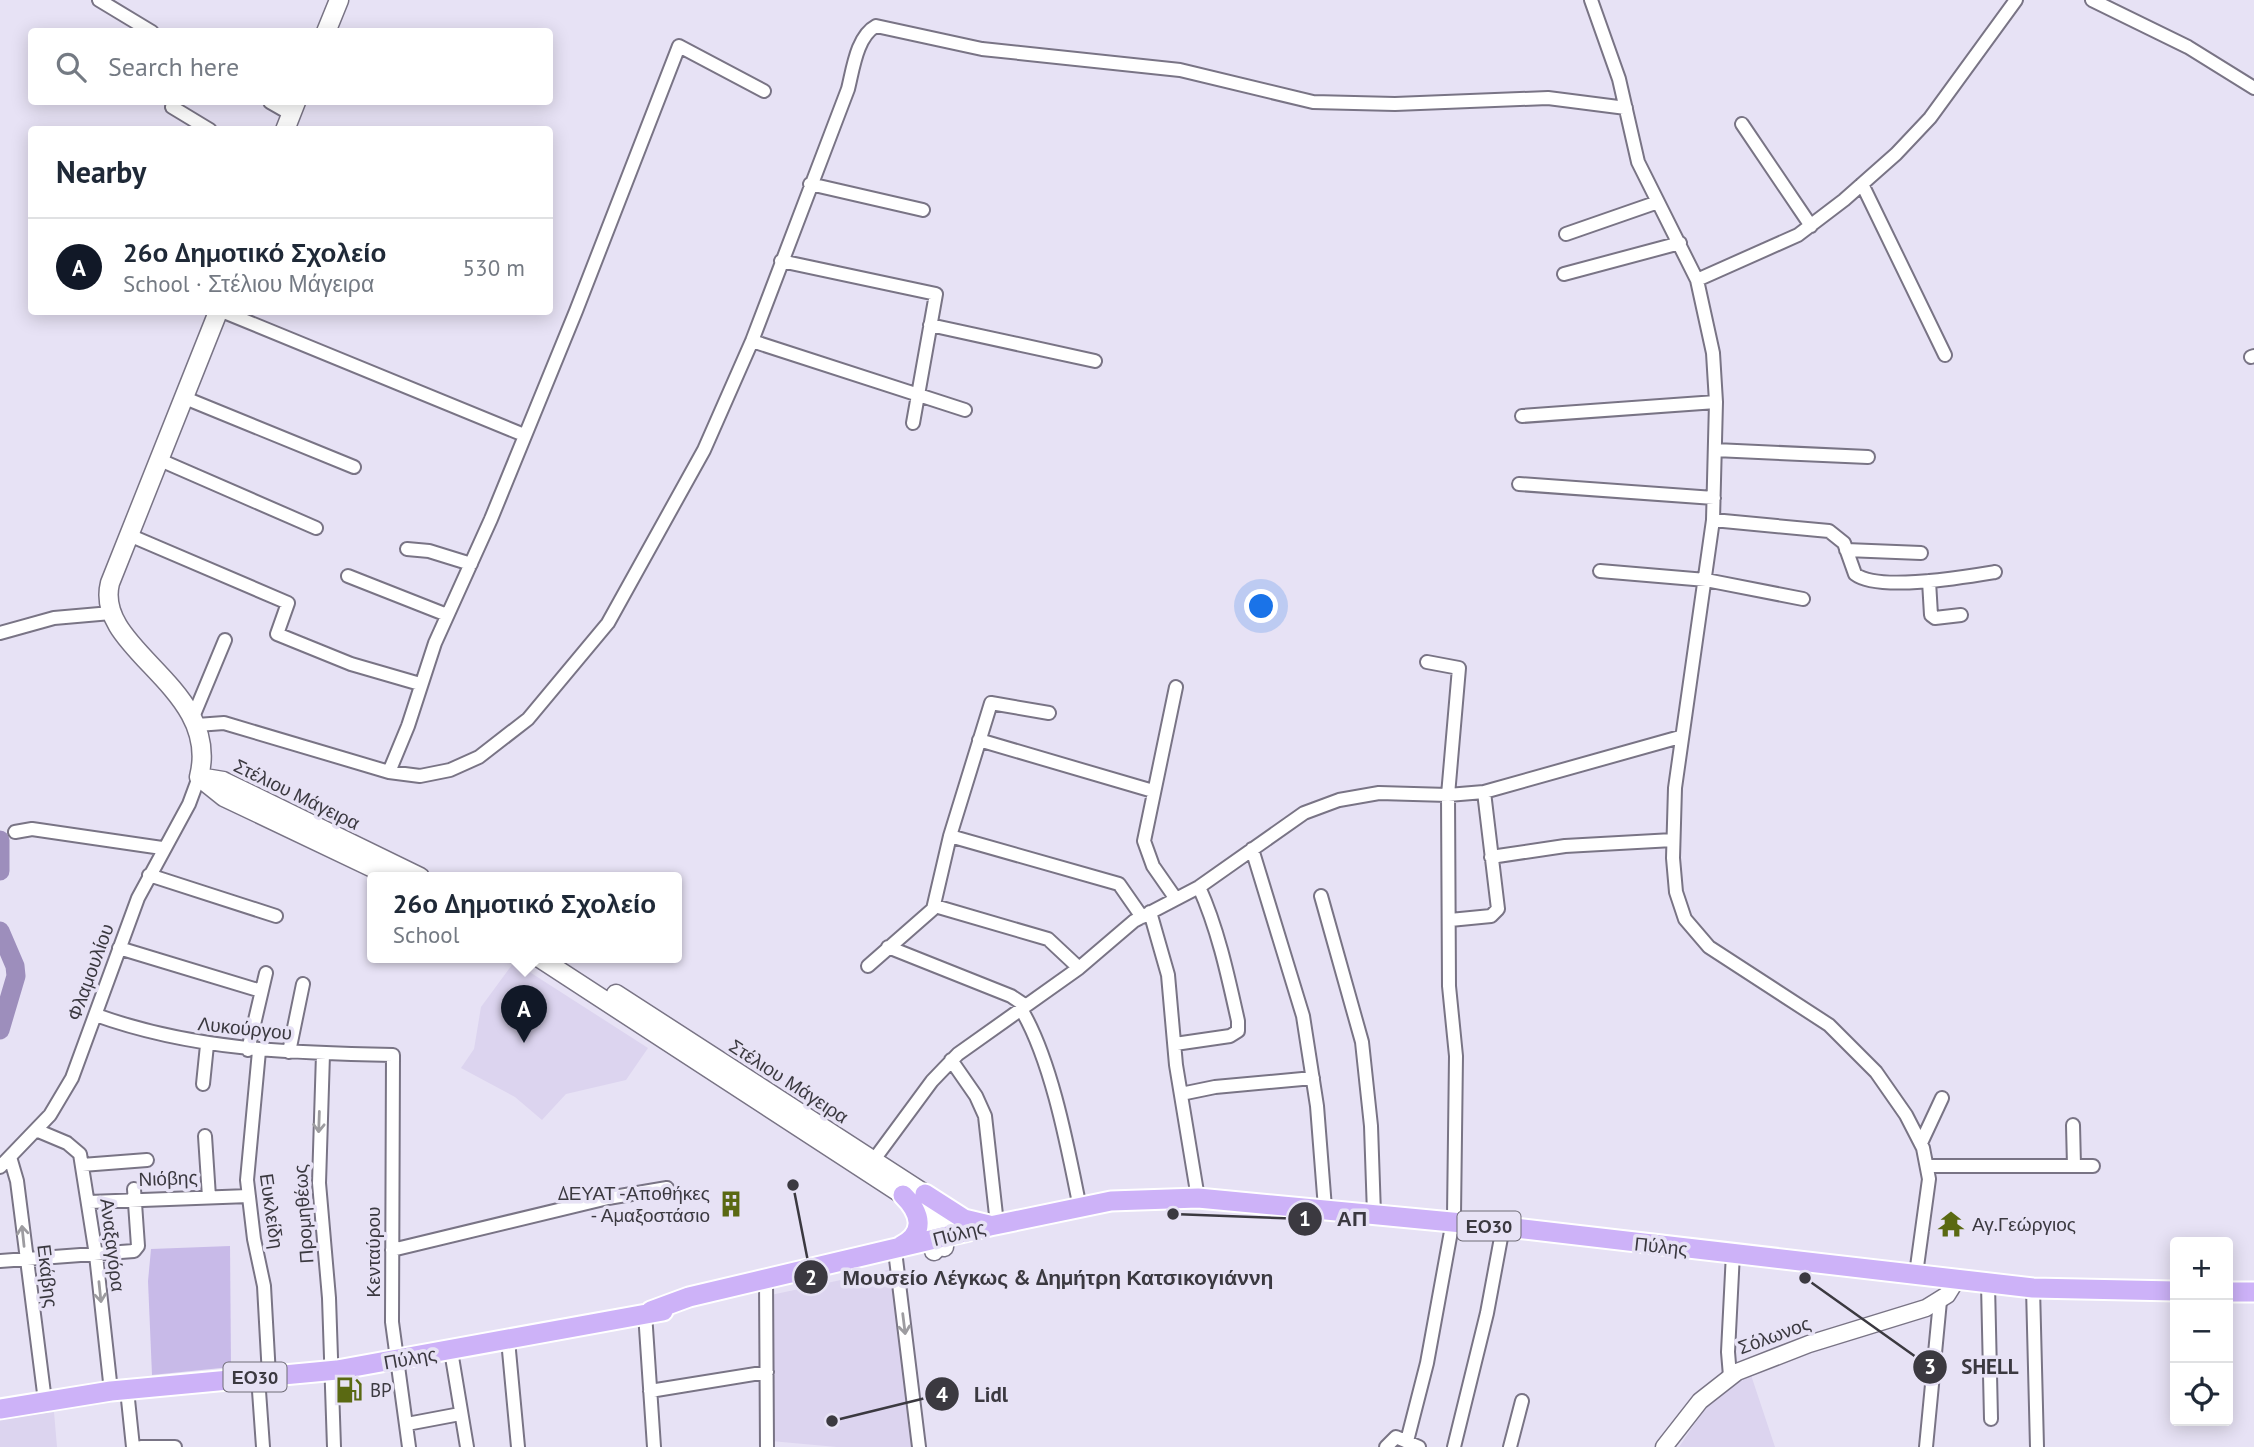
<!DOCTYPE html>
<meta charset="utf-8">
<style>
body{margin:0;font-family:"PT Sans",sans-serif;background:#f2f2f3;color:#1f2937}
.controls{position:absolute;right:21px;bottom:21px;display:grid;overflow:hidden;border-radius:7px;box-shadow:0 4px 18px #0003}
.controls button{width:63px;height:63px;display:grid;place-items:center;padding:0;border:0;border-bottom:2px solid #e0e1e3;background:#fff;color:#1f2937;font:35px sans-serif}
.you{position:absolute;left:1262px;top:607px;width:24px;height:24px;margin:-18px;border:5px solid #fff;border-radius:50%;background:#1a73e8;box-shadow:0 0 0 10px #1a73e833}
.badge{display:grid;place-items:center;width:46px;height:46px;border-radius:50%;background:#111827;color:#fff;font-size:23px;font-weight:700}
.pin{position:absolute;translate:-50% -58px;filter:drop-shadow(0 2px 4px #0008)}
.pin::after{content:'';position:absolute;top:37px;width:24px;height:21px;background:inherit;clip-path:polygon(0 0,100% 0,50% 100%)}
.popup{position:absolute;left:367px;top:872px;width:315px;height:91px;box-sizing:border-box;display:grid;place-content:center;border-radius:7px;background:#fff;filter:drop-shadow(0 2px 5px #0005);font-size:23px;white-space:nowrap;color:#747a83}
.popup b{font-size:26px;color:#1f2937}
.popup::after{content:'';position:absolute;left:50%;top:100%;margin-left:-14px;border:14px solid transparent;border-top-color:#fff}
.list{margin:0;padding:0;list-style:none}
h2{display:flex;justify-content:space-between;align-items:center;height:91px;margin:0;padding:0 28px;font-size:30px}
h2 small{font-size:23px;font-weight:400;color:#747a83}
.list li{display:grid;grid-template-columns:46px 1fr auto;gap:21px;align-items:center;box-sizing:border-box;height:98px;padding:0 28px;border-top:2px solid #e0e1e3}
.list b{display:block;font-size:26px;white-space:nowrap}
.list p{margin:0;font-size:23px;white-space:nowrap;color:#747a83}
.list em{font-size:23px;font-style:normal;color:#747a83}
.icon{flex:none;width:38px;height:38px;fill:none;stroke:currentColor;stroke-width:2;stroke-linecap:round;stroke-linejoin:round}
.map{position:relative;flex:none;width:2254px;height:1447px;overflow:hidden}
.search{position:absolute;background:#fff;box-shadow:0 4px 18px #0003;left:28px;top:28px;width:525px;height:77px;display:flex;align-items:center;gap:18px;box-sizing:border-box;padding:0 24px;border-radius:7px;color:#747a83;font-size:26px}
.panel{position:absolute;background:#fff;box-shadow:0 4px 18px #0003;left:28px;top:126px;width:525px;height:189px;border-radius:7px}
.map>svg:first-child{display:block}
.built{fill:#dcd4ef}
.green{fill:#c8bae8}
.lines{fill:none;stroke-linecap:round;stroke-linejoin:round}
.river{stroke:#9d8ebc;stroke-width:19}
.minor-casing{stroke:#797485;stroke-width:16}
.tertiary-casing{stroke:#797485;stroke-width:19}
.secondary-casing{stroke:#797485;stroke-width:21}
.primary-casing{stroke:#fff;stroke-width:23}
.minor{stroke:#fff;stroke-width:12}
.tertiary{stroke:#fff;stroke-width:16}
.secondary{stroke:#fff;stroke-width:18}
.primary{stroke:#cdb2f8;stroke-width:19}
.oneway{stroke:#9d9ca0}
.labels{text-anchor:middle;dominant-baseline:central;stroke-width:7;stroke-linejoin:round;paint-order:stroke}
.shield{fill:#e7e2f5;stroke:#6f6c76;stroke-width:2}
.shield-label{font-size:18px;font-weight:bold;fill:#3b3940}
.street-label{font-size:19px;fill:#3b3940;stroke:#e7e2f5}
.poi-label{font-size:19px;fill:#3b3940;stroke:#e7e2f5;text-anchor:start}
.leader{fill:none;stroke:#3b3940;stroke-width:2.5}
.callout-dot{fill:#3b3940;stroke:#e7e2f5;stroke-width:2.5}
.mark-label{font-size:21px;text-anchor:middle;font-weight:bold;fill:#fff}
.callout-label{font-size:21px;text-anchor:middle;font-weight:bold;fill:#3b3940;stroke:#e7e2f5;stroke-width:7;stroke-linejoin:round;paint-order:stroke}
</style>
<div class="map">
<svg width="2254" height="1447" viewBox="0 0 2254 1447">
<rect width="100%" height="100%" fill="#e7e2f5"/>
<path class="built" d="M514,962L648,1048L626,1080L566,1094L542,1120L515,1097L461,1068L474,1049L481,1007Z
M892,1269L914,1447H837L771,1441V1295Z
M1750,1372L1775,1447H1679L1710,1401Z
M54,1412L57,1447H0V1419Z"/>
<path class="green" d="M230,1246L231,1367L152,1375L148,1281L151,1249Z"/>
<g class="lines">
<path class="river" d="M0,840V871
M0,931L15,966L16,976L0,1030"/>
<g class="minor-casing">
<path id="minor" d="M99,0L152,32
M1591,0L1619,79L1638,162L1697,280L1713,353L1716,402L1713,520L1675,788L1673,858L1676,892L1685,919L1709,947L1829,1025L1876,1072L1906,1115L1923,1148L1929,1179L1916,1274
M2092,0L2188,47L2254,88
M270,102L291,114
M172,107L210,130
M1742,124L1811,226
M810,184L923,210
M1862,184L1945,355
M1566,234L1658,202
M781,261L936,294L913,423
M1564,274L1680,243
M1697,280L1798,235L1844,200L1896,154L1930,118L2016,0
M224,312L524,435
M930,325L1095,361
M752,341L965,410
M2251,357L2254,356
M185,398L354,467
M1522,416L1716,402
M1715,450L1868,457
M160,460L316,528
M1519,484L1714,498
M1713,520L1829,531L1844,543L1855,574C1878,592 1965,577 1995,572
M129,535L288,603L277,634L351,664L420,684
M407,549L429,551L471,564
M1846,550L1921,553
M1600,571L1706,580L1803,599
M348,576L447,615
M1929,581L1931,615L1935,618L1961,615
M0,633L54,618L111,613
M1176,687L1144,841L1153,866L1176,899
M193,717L225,640
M197,725L224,723L389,772L420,776L450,770L479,757L528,719L608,623L704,450L752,341L848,89C853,69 857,36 876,26L982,49L1180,70L1313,102L1395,104L1548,98L1626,108
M979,740L1153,791
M389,772L408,726L435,643L491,519L576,311L679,46L764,91
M15,832L32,829L162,848
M950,836L1119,884L1142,917
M1252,849L1303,1016L1317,1106L1325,1208
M1491,857L1565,846L1673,840
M149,875L276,916
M1321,896L1362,1042L1371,1126L1374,1214
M935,906L1048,939L1079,968
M1150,912L1168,975L1176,1065L1198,1198
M1450,920L1491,916L1498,909L1484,792
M888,947L1011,996L1026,1006
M119,948L261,991
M868,966L933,909L950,836L991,703L1049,713
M1021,1009C1052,1061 1068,1149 1080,1208
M96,1015C193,1050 291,1053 393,1055L392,1322L409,1447
M1175,1044L1230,1036L1238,1031V1021C1228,976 1218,929 1199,887
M248,1050L266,973
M259,1051L247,1180L254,1239L264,1286L269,1376
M289,1052L303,984
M323,1054L319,1183L329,1298L334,1447
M951,1060L976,1096L985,1116L997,1224
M203,1084L207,1045
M1181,1094L1215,1087L1313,1078
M2073,1125L2074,1166
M36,1130L67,1143L80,1154L96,1255L111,1391
M205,1136L209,1197
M1921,1143L1942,1098
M10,1157L17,1181L45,1401
M873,1161L932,1081L958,1054L1079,968L1134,921L1199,887L1304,813L1339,800L1379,793L1448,795L1484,792L1680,737
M82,1165L147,1160
M1928,1166H2093
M0,1167L50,1115L72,1078L138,898L189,804L199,777
M89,1202L249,1196
M392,1250L608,1198L667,1188
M896,1259L919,1447
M0,1261L134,1251L138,1246L134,1189
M766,1279L767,1447
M1988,1284L1991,1419
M2033,1288L2037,1447
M645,1313L654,1447
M508,1340L518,1447
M451,1351L467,1447
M1730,1376L1728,1352L1733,1253
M258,1377L263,1447
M127,1390L133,1447
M650,1391L767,1372
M407,1424L460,1414
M1407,1441L1427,1363L1454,1215L1456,1056L1449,986L1448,795L1459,668L1427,662
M141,1447H175
M1386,1447L1396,1437L1419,1447
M1454,1447L1487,1313L1503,1227
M1510,1447L1522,1401
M1926,1447L1940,1301"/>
</g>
<g class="tertiary-casing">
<path id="tertiary" d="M1664,1447L1700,1401L1737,1372L1809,1344L1926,1308L1947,1295L1957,1279"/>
</g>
<g class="secondary-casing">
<path id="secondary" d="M326,32L339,0
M285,130L296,102
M199,777C222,687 93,650 110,583L218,312
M199,777L223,781L420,877
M199,777L224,797L392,877
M538,957L917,1204L929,1220L934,1251
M616,994L925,1194L940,1214L944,1247"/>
</g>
<g class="primary-casing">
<path id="primary" d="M925,1194L964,1219L989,1225
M901,1246C926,1233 921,1213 903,1195
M2228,1292H2254
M651,1311L689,1297L990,1226L1111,1201L1198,1198L1515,1228L2033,1288L2175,1291
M0,1409L111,1391L337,1370L663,1311"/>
</g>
<use href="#minor" class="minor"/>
<use href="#tertiary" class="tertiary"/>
<use href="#secondary" class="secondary"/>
<use href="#primary" class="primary"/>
</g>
<defs><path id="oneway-shaft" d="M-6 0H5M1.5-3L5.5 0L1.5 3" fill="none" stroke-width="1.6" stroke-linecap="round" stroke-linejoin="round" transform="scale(1.75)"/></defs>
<g class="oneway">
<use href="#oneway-shaft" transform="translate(319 1122) rotate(92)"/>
<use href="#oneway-shaft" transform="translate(23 1236) rotate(-96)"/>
<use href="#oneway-shaft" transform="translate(100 1292) rotate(84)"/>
<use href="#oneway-shaft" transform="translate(904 1324) rotate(83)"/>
</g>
<defs>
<g id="building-bare" transform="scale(2.1)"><path d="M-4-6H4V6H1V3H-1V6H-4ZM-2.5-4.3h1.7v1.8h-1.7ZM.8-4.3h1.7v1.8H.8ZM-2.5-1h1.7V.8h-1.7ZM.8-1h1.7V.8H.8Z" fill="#5a6912" stroke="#e7e2f5" stroke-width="2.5" paint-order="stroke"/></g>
<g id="temple-bare" transform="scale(2.1)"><path d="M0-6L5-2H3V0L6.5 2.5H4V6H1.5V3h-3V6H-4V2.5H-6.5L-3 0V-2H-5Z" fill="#5a6912" stroke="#e7e2f5" stroke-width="2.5" paint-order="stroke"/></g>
<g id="fuel-bare" transform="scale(2.1)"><path d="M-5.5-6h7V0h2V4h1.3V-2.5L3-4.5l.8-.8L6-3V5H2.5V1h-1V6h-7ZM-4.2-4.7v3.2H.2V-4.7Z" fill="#5a6912" stroke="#e7e2f5" stroke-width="2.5" paint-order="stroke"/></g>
</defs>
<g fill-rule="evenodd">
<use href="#building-bare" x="731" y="1204"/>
<use href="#temple-bare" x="1951" y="1224"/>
<use href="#fuel-bare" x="349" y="1390"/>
</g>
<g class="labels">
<g class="shield">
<rect x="1457.5" y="1211.5" width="63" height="29" rx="5"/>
<rect x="223.5" y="1362.5" width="63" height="29" rx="5"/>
</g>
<g class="shield-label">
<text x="1489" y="1226">ΕΟ30</text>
<text x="255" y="1377">ΕΟ30</text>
</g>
<g class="street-label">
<text transform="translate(297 794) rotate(26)">Στέλιου Μάγειρα</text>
<text transform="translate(90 972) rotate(-70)">Φλαμουλίου</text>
<text transform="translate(245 1028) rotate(6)">Λυκούργου</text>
<text transform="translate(789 1081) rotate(33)">Στέλιου Μάγειρα</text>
<text transform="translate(168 1178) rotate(-2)">Νιόβης</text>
<text transform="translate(272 1211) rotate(82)">Ευκλείδη</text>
<text transform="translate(303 1214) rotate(-94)">Προμηθέως</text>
<text transform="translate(959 1233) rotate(-14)">Πύλης</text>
<text transform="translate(113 1245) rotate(83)">Αναξαγόρα</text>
<text transform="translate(1661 1246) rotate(6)">Πύλης</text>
<text transform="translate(373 1252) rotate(-90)">Κενταύρου</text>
<text transform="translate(48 1276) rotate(83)">Εκάβης</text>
<text transform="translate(1774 1335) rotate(-20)">Σόλωνος</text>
<text transform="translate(410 1358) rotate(-10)">Πύλης</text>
</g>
<g class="poi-label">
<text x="710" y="1193" text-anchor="end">ΔΕΥΑΤ -Αποθήκες<tspan x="710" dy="22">- Αμαξοστάσιο</tspan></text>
<text x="1972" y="1224">Αγ.Γεώργιος</text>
<text x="370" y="1390">BP</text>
</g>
</g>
<path class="leader" d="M1173 1214L1305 1219M793 1185L811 1277M1805 1278L1930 1367M832 1421L942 1394"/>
<g class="callout-dot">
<circle cx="1173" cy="1214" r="7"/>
<circle cx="793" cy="1185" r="7"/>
<circle cx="1805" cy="1278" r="7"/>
<circle cx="832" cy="1421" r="7"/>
<circle cx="1305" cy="1219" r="18"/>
<circle cx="811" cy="1277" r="18"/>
<circle cx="1930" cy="1367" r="18"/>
<circle cx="942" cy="1394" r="18"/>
</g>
<g class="mark-label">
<text x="1305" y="1226">1</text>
<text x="811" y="1285">2</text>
<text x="1930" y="1374">3</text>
<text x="942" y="1402">4</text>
</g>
<g class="callout-label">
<text x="1352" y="1226">ΑΠ</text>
<text x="1058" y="1285">Μουσείο Λέγκως &amp; Δημήτρη Κατσικογιάννη</text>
<text x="1990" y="1374">SHELL</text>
<text x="991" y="1402">Lidl</text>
</g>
</svg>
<div class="controls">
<button>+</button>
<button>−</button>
<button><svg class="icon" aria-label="locate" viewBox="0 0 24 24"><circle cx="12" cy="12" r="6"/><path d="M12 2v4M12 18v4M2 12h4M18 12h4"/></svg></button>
</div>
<div class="you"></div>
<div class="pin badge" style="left:524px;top:1043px">A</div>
<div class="popup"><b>26ο Δημοτικό Σχολείο</b>School</div>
<div class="search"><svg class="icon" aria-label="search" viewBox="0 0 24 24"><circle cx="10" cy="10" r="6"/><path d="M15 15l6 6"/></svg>Search here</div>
<section class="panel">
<h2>Nearby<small></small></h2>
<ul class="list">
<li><span class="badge">A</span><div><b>26ο Δημοτικό Σχολείο</b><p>School · Στέλιου Μάγειρα</p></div><em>530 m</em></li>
</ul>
</section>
</div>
